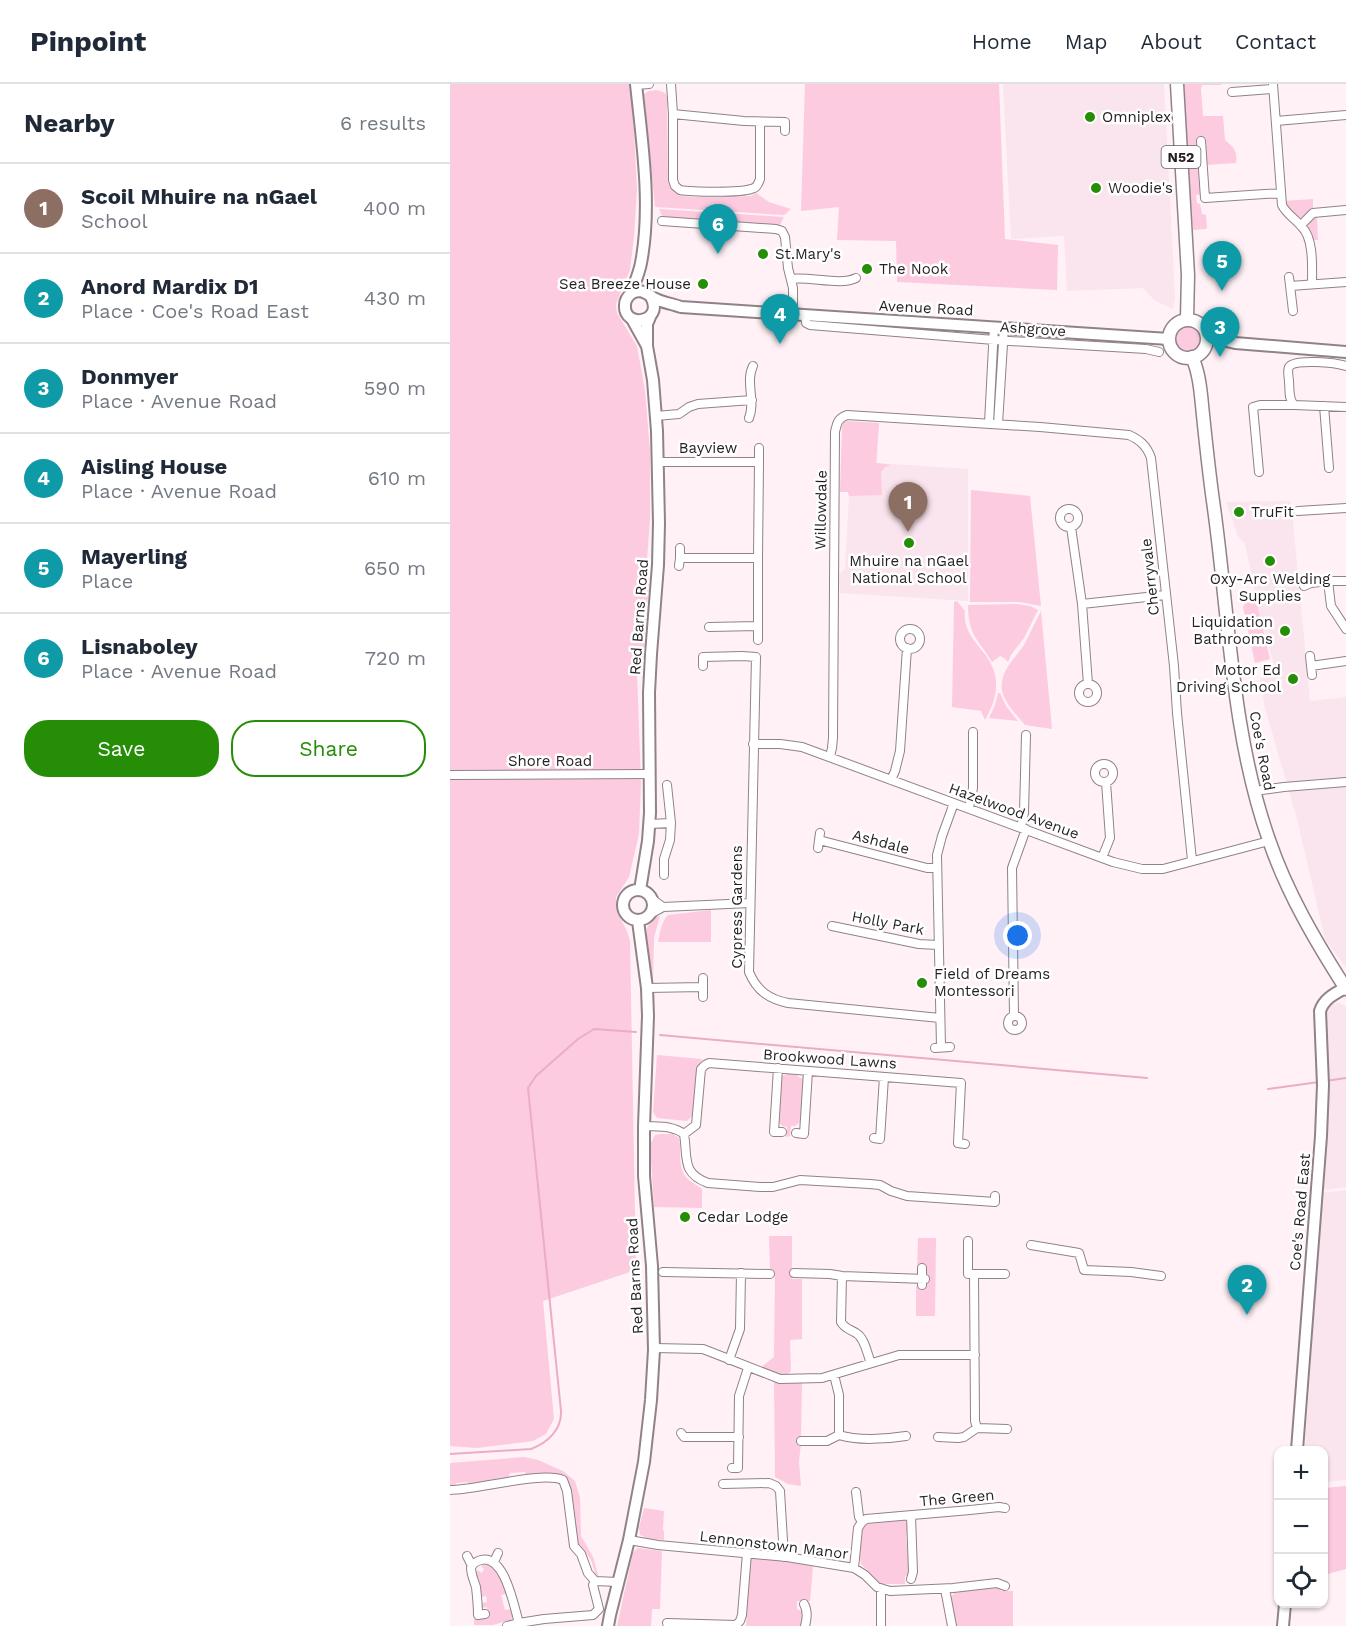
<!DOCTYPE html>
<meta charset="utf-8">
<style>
body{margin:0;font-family:"Work Sans",sans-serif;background:#f2f2f3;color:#1f2937}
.controls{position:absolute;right:18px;bottom:18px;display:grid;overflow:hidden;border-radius:12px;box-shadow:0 2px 4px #0004}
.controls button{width:54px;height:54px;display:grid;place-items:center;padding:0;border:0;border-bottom:2px solid #e0e1e3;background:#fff;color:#1f2937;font:30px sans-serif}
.you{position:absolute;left:568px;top:852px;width:21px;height:21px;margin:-15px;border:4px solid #fff;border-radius:50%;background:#1a73e8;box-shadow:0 0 0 9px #1a73e833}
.badge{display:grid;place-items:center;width:39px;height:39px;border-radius:50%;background:#268d07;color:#fff;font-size:20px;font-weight:700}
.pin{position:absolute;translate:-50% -50px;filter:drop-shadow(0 2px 3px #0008)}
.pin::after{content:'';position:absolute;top:32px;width:21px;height:18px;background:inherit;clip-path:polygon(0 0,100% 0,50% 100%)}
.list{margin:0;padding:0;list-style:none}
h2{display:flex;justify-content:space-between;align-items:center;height:78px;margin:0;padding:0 24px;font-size:26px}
h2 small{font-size:20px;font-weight:400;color:#747a83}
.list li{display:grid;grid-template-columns:39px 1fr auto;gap:18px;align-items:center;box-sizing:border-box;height:90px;padding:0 24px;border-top:2px solid #e0e1e3}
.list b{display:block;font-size:22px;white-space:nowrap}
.list p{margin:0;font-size:20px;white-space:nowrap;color:#747a83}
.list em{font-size:20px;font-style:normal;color:#747a83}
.actions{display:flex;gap:12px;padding:18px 24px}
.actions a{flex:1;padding:14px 0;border:2px solid #268d07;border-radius:24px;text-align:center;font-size:21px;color:#268d07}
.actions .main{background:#268d07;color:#fff}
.icon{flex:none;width:33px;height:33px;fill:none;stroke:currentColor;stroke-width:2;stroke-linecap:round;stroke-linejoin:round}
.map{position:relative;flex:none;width:896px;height:1542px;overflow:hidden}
header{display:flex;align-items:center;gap:36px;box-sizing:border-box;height:84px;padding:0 30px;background:#fff;border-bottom:2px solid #e0e1e3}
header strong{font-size:28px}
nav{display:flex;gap:33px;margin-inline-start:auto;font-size:21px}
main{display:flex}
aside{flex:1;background:#fff}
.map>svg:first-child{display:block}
.built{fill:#fae4ed}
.green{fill:#fccbe0}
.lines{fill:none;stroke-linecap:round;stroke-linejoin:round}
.stream{stroke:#ebacc8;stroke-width:2}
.street-casing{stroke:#908388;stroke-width:10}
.secondary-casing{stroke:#908388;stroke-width:14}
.primary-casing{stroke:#908388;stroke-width:15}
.street{stroke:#fff;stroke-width:8}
.secondary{stroke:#fff;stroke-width:10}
.primary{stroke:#fff;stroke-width:12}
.poi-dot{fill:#268d07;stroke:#fff;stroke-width:2}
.labels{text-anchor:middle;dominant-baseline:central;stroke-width:5;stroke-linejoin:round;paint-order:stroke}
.shield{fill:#fff;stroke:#666264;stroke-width:1.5}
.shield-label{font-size:14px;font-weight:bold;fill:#241f22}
.poi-label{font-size:15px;fill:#241f22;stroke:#fff;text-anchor:start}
.street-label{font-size:15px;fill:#241f22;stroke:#fff}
</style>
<header>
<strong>Pinpoint</strong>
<nav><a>Home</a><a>Map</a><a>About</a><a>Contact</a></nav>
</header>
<main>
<aside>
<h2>Nearby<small>6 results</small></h2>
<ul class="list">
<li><span class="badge" style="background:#8d6e63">1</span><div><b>Scoil Mhuire na nGael</b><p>School</p></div><em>400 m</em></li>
<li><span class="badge" style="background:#0f9aa8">2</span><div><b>Anord Mardix D1</b><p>Place · Coe's Road East</p></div><em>430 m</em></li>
<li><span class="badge" style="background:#0f9aa8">3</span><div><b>Donmyer</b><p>Place · Avenue Road</p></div><em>590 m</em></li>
<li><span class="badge" style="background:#0f9aa8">4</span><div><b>Aisling House</b><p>Place · Avenue Road</p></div><em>610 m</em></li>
<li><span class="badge" style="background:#0f9aa8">5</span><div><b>Mayerling</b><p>Place</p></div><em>650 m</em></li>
<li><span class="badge" style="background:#0f9aa8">6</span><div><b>Lisnaboley</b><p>Place · Avenue Road</p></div><em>720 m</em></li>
</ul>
<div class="actions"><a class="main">Save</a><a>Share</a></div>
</aside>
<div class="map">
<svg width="896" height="1542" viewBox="0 0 896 1542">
<rect width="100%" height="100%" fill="#fff1f6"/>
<path class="built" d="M553,0H714L725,214L723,225L706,217L699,211L693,204L617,207L614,152L561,155Z
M429,339L427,379L518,385V517L390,509L389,490L395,484L399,412L398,408H390Z
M841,417L860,617L896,613V884L875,855L847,735L815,624L810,596L824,581L810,532L795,460L788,452L776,418Z
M890,919L896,923V1103L874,1106L879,1000L876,929L879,922L883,920Z
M896,1106V1396L874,1398V1366H855L872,1109Z"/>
<path class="green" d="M0,0H180L184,47L187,105L184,153L180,186L166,220L167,229L187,262L195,306L200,367V435L197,476L199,500L192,586L187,588L191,698L189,750L179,793L166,813V820L168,830L177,847L180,857L186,1186L93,1217L104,1335L96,1350L83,1357L27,1364L0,1362Z
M355,0H549L555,155L608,161L607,206L447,198L446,157L387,156L389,123L351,127Z
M734,0H771V1H752L751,5L753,32H773L775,56C784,63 788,68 786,79L755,81L756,110L746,111L747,119L750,120L752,130L756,131L757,144L756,145L743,146V144L738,107Z
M207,6L215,9L217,13L218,95C219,102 222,108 228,111C239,115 287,112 301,112L306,109L319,118L341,125L334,131L205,123L194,10L199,7Z
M863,115V125C859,127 855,132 851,133C842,135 836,123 833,117Z
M209,125L334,133L329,143L213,134Z
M867,132L868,156H863C862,148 856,145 859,136Z
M723 254a14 14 0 1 1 28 0a14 14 0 1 1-28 0Z
M397,337L429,339L426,379L441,381L435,383L431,388L432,411L399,412L398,408H390L392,343L394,338Z
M521,406L580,412L591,522L569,518H520Z
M806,515L820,575L805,579L793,523L796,517Z
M507,517L515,527C513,544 523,556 534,569C552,592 548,613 535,636L531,627L502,623L504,518Z
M567,520L580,522L588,526L574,554L561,571L558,578L554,574L550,572L542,578C528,555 518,551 518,521Z
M591,527L602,645L575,641C567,631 554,619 552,606C549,588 565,574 574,561C580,550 585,538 591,527Z
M548,609H550L556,622L568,637L539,634L545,621Z
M261,826V858H208C210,849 211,838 218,831Z
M210,832L204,854L203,895L200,893L196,853L197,844C200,837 202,833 210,832Z
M207,971L252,975L247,984L243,1027L242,1032L237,1037L207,1034L203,1028Z
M340,989L347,991L350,994H353V997L352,1038H350L345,1042H341L340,1052L336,1053L337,1043L332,1042L329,1038L327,1037L330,998L332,992Z
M211,1050H223L229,1054C232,1067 227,1081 236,1093C240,1098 247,1101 252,1105V1124L204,1123L200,1061L205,1051Z
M319,1152H342V1195H352V1255L340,1256L341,1287L337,1291H328L310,1284L324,1273L325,1192L320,1186Z
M468,1154H486L485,1232H466V1202H475V1187H467Z
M324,1297L352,1298L351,1352L348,1353V1359L351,1360L349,1377L351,1402L338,1400L325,1393Z
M74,1373L88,1376L113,1387L125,1397L130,1414L131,1452L143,1473L149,1494L142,1490V1489L145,1488L141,1476L130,1461L128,1462L115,1394L109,1391L102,1390L76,1392L75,1388L60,1389L58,1395L19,1404L18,1398L6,1399L5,1404H0V1379Z
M896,1402V1485L874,1491V1404Z
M194,1424L214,1427L213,1445L214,1448V1456L199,1455L190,1451L189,1444Z
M455,1436L458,1440L459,1448L456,1451L458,1475L460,1477L461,1483L459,1490L455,1492V1500H431L411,1480L409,1469L412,1447L416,1441L418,1440Z
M187,1464L212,1467L210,1525H202L201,1542H167L183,1469Z
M306,1473L363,1482L360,1517H347V1525L353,1528V1538L351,1542H296L300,1475H306Z
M33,1481C49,1480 53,1497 56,1510L51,1511L55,1526L61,1525L63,1532L61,1536L43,1541H24V1535L38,1533L37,1523L32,1524V1519L37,1518L36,1512L31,1513L26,1488L27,1486L32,1489L34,1485L31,1482Z
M548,1502L551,1507H563V1542H504L503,1521L501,1519L500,1514L507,1506Z"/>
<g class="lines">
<path class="stream" d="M210,951L697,994
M875,997L896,994
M818,1005L869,998
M0,1370L81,1365C97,1359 112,1346 111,1327L78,1004L86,992L128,955L144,945L186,948"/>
<g class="street-casing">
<path id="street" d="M221,0L223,30V96L225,102L230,106C241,108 291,109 301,105C307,104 308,100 310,95V38
M823,0L832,121C836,130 846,135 852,143C864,155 862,184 862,200
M186,1L199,0
M782,8L823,5
M223,30L294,37L335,38V47
M826,37L896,31
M751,57L755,114L831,109
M212,137L326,145L332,147L335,153L338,184L343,204V231
M851,141L863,129L896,126
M839,193L843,227
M341,195C359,192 391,202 406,194
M840,202L896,198
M355,231L356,239L360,241L544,256L696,265L709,268
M896,282C887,279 844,274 839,283C837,287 839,293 839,298C840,306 838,314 844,321L896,323
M874,322L879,384
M206,332L229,330L239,323L248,320L302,316
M299,334C306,317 295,298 303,282
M539,339L544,243
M548,340L554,244
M208,378H309V364
M809,388L803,323L810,321H844
M610 434a9 9 0 1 1 18 0a9 9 0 1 1-18 0Z
M848,427L896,424
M621,443L632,520
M230,474V464
M308,474V556
M229,482L230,474H308L309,378
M896,497H878L881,522L896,545
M854,502L861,499L878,497
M259,543L308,542
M450 555a10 10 0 1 1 20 0a10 10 0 1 1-20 0Z
M860,572L862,591
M253,582V573L292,572L306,573L299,888C307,907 319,915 338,919L490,934
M861,582L896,577
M629 609a9 9 0 1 1 18 0a9 9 0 1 1-18 0Z
M638,600L632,520L715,511
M303,660H330L352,663L663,778L692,785H713L819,757
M380,673L382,664L383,654L385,348C387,339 388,334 397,331L590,343L679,351C690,356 697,362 701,374L724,582L727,629L742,776
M645 689a9 9 0 1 1 18 0a9 9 0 1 1-18 0Z
M0,691L200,690
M441,696L445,687L450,667L457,564
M804,707L834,703L896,698
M519,724L523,704V648
M199,740L221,739
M571,743L574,729L576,651
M369,756L477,784H487
M368,764L370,749
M652,774L660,754L656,698
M214,791V775L220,756L221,739L217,701
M202,815L213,823
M202,829L213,823L300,819
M382,842L469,860L488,861
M197,904L253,903
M253,913V894
M558 939a7 7 0 1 1 14 0a7 7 0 1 1-14 0Z
M564,932L562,784L576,745
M491,963L487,771L492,752L504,719
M485,964L500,963
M328,984L324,1048H332
M194,1042C208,1043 222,1041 234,1050C238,1074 231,1089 258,1099L310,1103H323L350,1096L420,1100L430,1101L441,1107L457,1112L545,1118V1112
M346,1049L354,1050L358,987
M234,1050L246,1041L251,985L255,981L259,979L511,999L508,1059L515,1060
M424,1054L430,1055L434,993
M518,1157V1190H555
M581,1161L629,1169L634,1186L681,1188L711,1192
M213,1188L320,1190
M344,1189L380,1190L392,1192L475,1195
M524,1190L525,1337L527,1344
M392,1192L391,1238C395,1245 400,1245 406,1249C415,1254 417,1270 421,1279
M472,1201V1184
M204,1264L253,1265L330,1295L372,1294L449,1271H525
M279,1276L290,1245L291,1189
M231,1349L234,1353H289
M389,1351C407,1357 437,1355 456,1352
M488,1353L508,1354L514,1353L527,1344L557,1345
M351,1357H377L389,1351V1311L384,1291
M282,1384H288L289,1312L298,1284
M273,1400L319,1399L326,1402L330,1407L334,1473
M0,1406C27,1406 92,1387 113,1396L117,1407L124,1462L131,1470L138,1489L145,1497L168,1498
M406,1408L409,1433L412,1438
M461,1432L463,1488L461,1495
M179,1456L208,1461L337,1473L404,1484L415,1491L427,1503L440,1507L503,1504L547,1499L555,1502
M17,1472L22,1482
M44,1478L48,1469
M404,1484L408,1444L412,1438L416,1435L520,1426L549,1423L555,1424
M495,1505L502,1542
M354,1520C358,1527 357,1535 355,1542
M35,1530L28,1531C28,1521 27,1512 26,1503C24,1497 21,1490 21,1484C22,1480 27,1477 31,1476C55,1470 64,1523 69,1539L94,1535L143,1531L149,1525L143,1501L145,1497
M217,1539L286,1541L290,1537L292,1531L297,1469
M57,1542L69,1539
M431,1542V1505"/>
</g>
<g class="secondary-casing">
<path id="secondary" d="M181,210C184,200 189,190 191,179C202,122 192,58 186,0
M201,213C215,239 173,245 175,221C175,216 178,212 182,209C193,203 199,213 208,216C215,219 223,220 231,223L719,255
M182,235L197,262
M757,255L764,254L785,259L896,268
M173 821a15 15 0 1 1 30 0a15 15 0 1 1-30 0Z
M190,806L198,757L200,729L199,609L201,570L208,481L209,439L207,347L203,296L197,262V240L200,233
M847,1366L871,1052L873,1001L870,927C874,915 884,910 895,904
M158,1542L160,1531L179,1456L194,1378L201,1316L204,1266L202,1182L194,1092V1042L198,932L197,904L188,837
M833,1542L835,1520"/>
</g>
<g class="primary-casing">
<path id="primary" d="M727,0L738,191L737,235
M719 255a19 19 0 1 1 38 0a19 19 0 1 1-38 0Z
M742,273C750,290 751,312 753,331C756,360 759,388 763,417C779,528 781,649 819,756C837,809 866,858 896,905"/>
</g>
<use href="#street" class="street"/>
<use href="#secondary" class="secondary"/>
<use href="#primary" class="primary"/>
</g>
<g class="poi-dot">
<circle cx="640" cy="33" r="6"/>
<circle cx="646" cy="104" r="6"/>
<circle cx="313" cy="170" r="6"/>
<circle cx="417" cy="185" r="6"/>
<circle cx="253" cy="200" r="6"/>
<circle cx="789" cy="428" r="6"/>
<circle cx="459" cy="459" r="6"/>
<circle cx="820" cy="477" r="6"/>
<circle cx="835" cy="547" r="6"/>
<circle cx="843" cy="595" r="6"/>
<circle cx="472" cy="899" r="6"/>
<circle cx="235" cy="1133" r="6"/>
</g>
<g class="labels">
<rect class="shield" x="711.5" y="62" width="39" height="22" rx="4.5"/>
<g class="shield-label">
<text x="731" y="73">N52</text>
</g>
<g class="poi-label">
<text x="652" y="33">Omniplex</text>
<text x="658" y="104">Woodie's</text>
<text x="325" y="170">St.Mary's</text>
<text x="429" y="185">The Nook</text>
<text x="241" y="200" text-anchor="end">Sea Breeze House</text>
<text x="801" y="428">TruFit</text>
<text x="459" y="477" text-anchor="middle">Mhuire na nGael<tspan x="459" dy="17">National School</tspan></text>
<text x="820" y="495" text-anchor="middle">Oxy-Arc Welding<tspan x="820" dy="17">Supplies</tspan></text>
<text x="823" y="538" text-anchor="end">Liquidation<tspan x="823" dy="17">Bathrooms</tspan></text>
<text x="831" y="586" text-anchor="end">Motor Ed<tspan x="831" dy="17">Driving School</tspan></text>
<text x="484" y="890">Field of Dreams<tspan x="484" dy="17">Montessori</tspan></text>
<text x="247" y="1133">Cedar Lodge</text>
</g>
<g class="street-label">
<text transform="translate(476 224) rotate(3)">Avenue Road</text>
<text transform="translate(583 245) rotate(4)">Ashgrove</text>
<text x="258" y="364">Bayview</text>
<text transform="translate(371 426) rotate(-89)">Willowdale</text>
<text transform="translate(700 493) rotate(-96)">Cherryvale</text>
<text transform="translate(189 533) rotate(-86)">Red Barns Road</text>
<text transform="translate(812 667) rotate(79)">Coe's Road</text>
<text x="100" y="677">Shore Road</text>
<text transform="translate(564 727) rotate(20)">Hazelwood Avenue</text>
<text transform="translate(431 758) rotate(15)">Ashdale</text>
<text transform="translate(287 823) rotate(-90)">Cypress Gardens</text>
<text transform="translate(438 839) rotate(11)">Holly Park</text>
<text transform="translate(380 975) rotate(4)">Brookwood Lawns</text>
<text transform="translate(850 1128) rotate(-85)">Coe's Road East</text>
<text transform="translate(185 1192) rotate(-93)">Red Barns Road</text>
<text transform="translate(507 1414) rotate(-5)">The Green</text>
<text transform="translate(324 1461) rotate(7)">Lennonstown Manor</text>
</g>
</g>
</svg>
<div class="controls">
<button>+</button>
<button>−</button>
<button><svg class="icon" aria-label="locate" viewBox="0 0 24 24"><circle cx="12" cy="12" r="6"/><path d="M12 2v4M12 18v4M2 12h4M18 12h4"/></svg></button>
</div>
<div class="you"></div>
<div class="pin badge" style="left:458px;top:448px;background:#8d6e63">1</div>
<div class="pin badge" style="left:797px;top:1231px;background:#0f9aa8">2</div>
<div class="pin badge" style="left:770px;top:273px;background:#0f9aa8">3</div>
<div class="pin badge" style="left:330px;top:260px;background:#0f9aa8">4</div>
<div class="pin badge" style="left:772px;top:207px;background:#0f9aa8">5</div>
<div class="pin badge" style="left:268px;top:170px;background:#0f9aa8">6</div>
</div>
</main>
